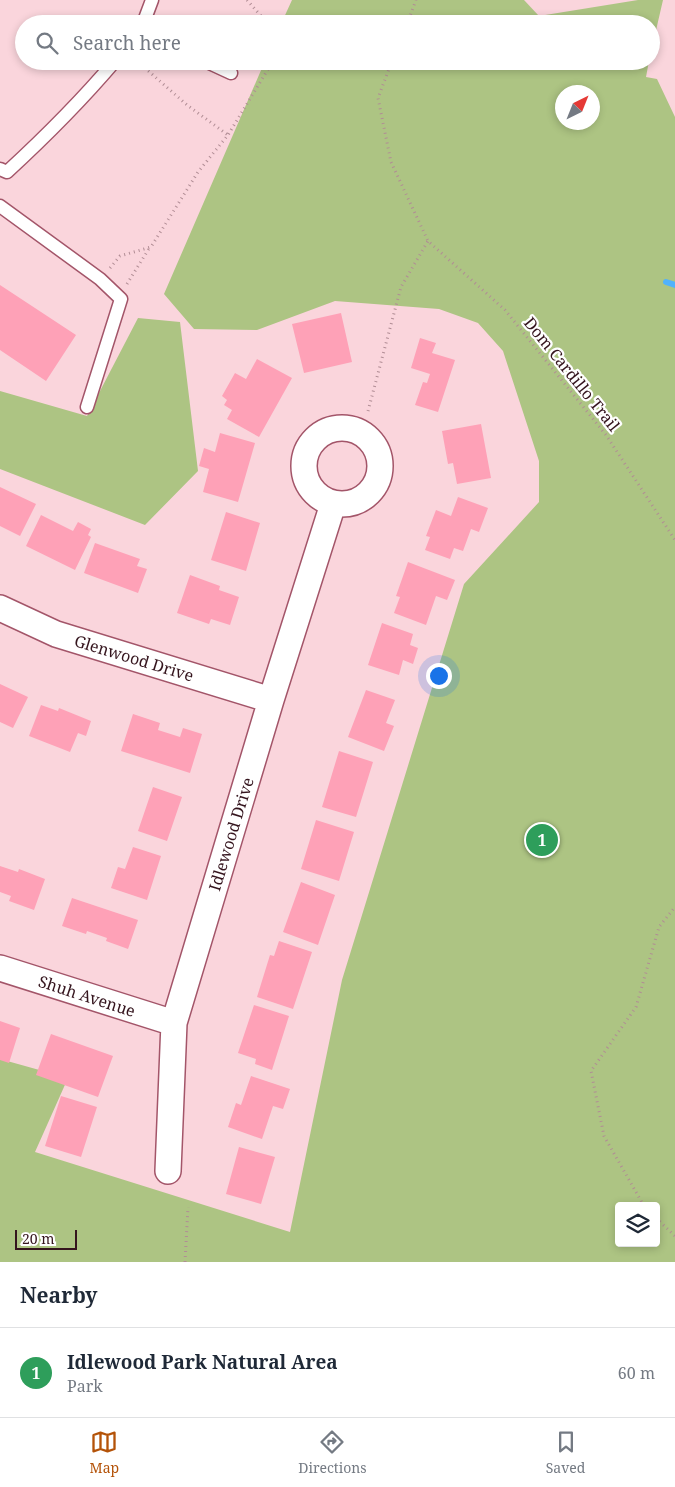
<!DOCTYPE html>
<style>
body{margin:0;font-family:"Noto Serif",serif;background:#f2f2f3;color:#1f2937}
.controls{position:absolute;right:15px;bottom:15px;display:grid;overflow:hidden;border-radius:5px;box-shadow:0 2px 8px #0003}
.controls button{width:45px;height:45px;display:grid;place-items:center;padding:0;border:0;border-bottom:1px solid #e0e1e3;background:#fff;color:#1f2937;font:25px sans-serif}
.compass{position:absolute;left:555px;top:85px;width:45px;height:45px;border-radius:50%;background:#fff;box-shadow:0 2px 8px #0003;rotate:43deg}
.scale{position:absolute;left:15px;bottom:12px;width:62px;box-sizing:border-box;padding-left:5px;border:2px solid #35151e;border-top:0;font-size:14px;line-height:18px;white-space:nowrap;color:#35151e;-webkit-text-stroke:4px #fff;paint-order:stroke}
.you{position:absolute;left:438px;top:675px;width:18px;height:18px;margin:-12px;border:4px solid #fff;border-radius:50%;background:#1a73e8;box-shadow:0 0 0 8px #1a73e833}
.badge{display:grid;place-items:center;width:32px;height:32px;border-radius:50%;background:#b45309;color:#fff;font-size:16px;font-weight:700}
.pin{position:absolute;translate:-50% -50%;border:2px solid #fff;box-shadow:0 1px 5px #0006}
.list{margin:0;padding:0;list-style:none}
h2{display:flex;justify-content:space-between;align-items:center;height:65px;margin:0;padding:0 20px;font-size:21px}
h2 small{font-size:16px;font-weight:400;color:#747a83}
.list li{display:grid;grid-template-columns:32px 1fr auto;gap:15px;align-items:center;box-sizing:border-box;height:90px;padding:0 20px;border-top:1px solid #e0e1e3}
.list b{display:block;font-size:19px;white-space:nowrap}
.list p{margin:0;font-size:16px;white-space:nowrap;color:#747a83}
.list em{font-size:16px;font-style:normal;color:#747a83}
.icon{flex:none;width:28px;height:28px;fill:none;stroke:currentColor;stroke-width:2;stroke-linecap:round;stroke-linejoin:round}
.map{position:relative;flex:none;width:675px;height:1262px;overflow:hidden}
.search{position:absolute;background:#fff;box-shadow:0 2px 8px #0003;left:15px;right:15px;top:15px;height:55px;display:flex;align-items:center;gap:12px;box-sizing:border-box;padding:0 18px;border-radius:28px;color:#747a83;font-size:19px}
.sheet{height:155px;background:#fff}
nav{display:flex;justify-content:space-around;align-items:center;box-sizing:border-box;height:70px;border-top:1px solid #e0e1e3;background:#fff;font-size:14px;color:#747a83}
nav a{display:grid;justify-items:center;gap:2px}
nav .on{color:#b45309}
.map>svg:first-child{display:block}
.green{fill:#adc483;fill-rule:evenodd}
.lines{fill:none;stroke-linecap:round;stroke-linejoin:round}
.stream{stroke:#51b2fc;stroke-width:6}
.building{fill:#fea1b7}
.service-casing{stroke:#a35569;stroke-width:15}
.minor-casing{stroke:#a35569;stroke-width:28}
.path{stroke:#b18d95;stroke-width:3;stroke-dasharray:1 4;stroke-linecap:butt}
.service{stroke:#fff;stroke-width:12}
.minor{stroke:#fff;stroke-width:25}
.labels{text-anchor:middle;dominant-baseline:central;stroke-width:4.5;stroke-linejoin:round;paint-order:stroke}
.street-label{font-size:16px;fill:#35151e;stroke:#fff}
</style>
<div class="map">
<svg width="675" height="1262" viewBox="0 0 675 1262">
<rect width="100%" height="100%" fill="#fad5dc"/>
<path class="green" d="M292,0H524L539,16L638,0H663L651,52V24H281Z
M265,61H649L646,77L657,79L675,117V1262H0V1059L68,1078L35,1152L290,1232L342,980L464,584L539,502V461L503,351L478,323L439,309L335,301L257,330L194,329L164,294ZM562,92H592V122H562ZM619,1206H656V1243H619Z
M138,318L180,322L198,471L145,525L0,469V391L87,416Z"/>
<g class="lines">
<path class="stream" d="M666,282L675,285"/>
</g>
<path class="building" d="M0,285L76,335L46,381L0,350Z
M341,313L352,362L304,373L292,324Z
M420,338L436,343L432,353L455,360L438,412L415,405L423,382L427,383L430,374L411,368Z
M257,359L292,378L259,437L227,419L232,410L224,405L227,400L222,396L235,373L246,379Z
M481,424L491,478L457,484L453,463L448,464L442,431Z
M220,433L255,443L238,502L203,492L209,469L199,466L204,448L215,452Z
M0,487L36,504L20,536L0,526Z
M458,497L488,508L479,532L471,529L463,551L454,548L450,559L425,550L430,537L426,536L436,510L451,516Z
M226,512L260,523L246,571L211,560Z
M41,515L73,531L78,522L91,529L88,535L91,537L75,570L26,546Z
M95,543L140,559L137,566L147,569L138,593L84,573Z
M408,562L455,580L447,600L436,596L426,625L394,613L400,597L396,596Z
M190,575L220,586L219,590L239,597L230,625L211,619L209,624L177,613Z
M382,623L413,634L410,645L418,648L413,664L403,660L399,675L368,665Z
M0,684L28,697L13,728L0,722Z
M366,690L395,700L386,723L394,726L384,751L348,737Z
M41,705L58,711L59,708L91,721L86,736L78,733L70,752L29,736Z
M133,714L160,723L158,730L180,737L183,728L202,734L190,773L121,751Z
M339,751L373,762L356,817L322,807Z
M153,787L182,797L167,841L138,831Z
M316,820L354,832L339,881L301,869Z
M133,847L161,856L147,900L111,888L118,867L125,869Z
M0,866L18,872L19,869L45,879L34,910L9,901L11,896L0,892Z
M301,882L335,895L318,945L283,932Z
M72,898L138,920L128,949L106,941L107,938L87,931L86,934L62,926Z
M279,941L312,952L293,1009L257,997L270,955L274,956Z
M254,1005L289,1016L272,1070L255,1064L256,1059L238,1053Z
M0,1021L20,1028L9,1063L0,1060Z
M51,1034L113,1056L98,1097L36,1075Z
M251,1076L290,1089L283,1109L273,1106L262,1139L228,1127L236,1103L241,1105Z
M61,1096L97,1107L81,1157L45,1146Z
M239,1147L275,1157L261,1204L226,1194Z"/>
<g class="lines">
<g class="service-casing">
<path id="service" d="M143,24L152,0
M205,61L231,73
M0,169L7,172C45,137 81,101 115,61
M0,206L100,279L121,299L87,407"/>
</g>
<g class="minor-casing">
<path id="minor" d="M304 466a38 38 0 1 1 76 0a38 38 0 1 1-76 0Z
M0,608L56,634L271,700
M0,968L174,1023
M168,1171L174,1023L271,700L333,504"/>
</g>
<path class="path" d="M247,0L268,24
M407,24L416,0
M137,61L187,105L228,135
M392,61L378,98L391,162L428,241L505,310L606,435L675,540
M110,268L120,256L151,247L198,172L228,135L273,61
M127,284L150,247
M368,411L401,287L428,241
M644,1206L604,1136L591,1071L636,1007L659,927L675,907
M656,1218L675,1236
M185,1262L188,1207"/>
<use href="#service" class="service"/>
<use href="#minor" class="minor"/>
</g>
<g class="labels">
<g class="street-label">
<text transform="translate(572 374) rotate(51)">Dom Cardillo Trail</text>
<text transform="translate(134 658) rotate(17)">Glenwood Drive</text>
<text transform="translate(231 834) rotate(-73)">Idlewood Drive</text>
<text transform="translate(87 996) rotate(18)">Shuh Avenue</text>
</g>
</g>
</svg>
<div class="controls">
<button><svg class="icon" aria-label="layers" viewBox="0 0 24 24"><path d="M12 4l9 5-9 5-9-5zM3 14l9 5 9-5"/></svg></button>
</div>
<svg class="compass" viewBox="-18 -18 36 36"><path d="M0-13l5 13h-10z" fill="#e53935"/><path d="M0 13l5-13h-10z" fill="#747a83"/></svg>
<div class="scale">20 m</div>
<div class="you"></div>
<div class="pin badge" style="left:542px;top:840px;background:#2e9e5b">1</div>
<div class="search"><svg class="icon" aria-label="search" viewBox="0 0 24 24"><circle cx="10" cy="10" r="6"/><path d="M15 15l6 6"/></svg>Search here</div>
</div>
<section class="sheet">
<h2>Nearby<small></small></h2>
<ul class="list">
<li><span class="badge" style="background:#2e9e5b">1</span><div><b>Idlewood Park Natural Area</b><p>Park</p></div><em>60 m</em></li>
</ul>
</section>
<nav>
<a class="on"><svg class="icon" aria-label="map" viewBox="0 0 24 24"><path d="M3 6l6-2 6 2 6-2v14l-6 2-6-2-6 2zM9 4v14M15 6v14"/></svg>Map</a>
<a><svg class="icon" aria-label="directions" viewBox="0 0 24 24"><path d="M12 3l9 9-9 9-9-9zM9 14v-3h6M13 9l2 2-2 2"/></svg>Directions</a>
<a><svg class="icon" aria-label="saved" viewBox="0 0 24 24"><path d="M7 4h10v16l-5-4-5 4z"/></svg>Saved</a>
</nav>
